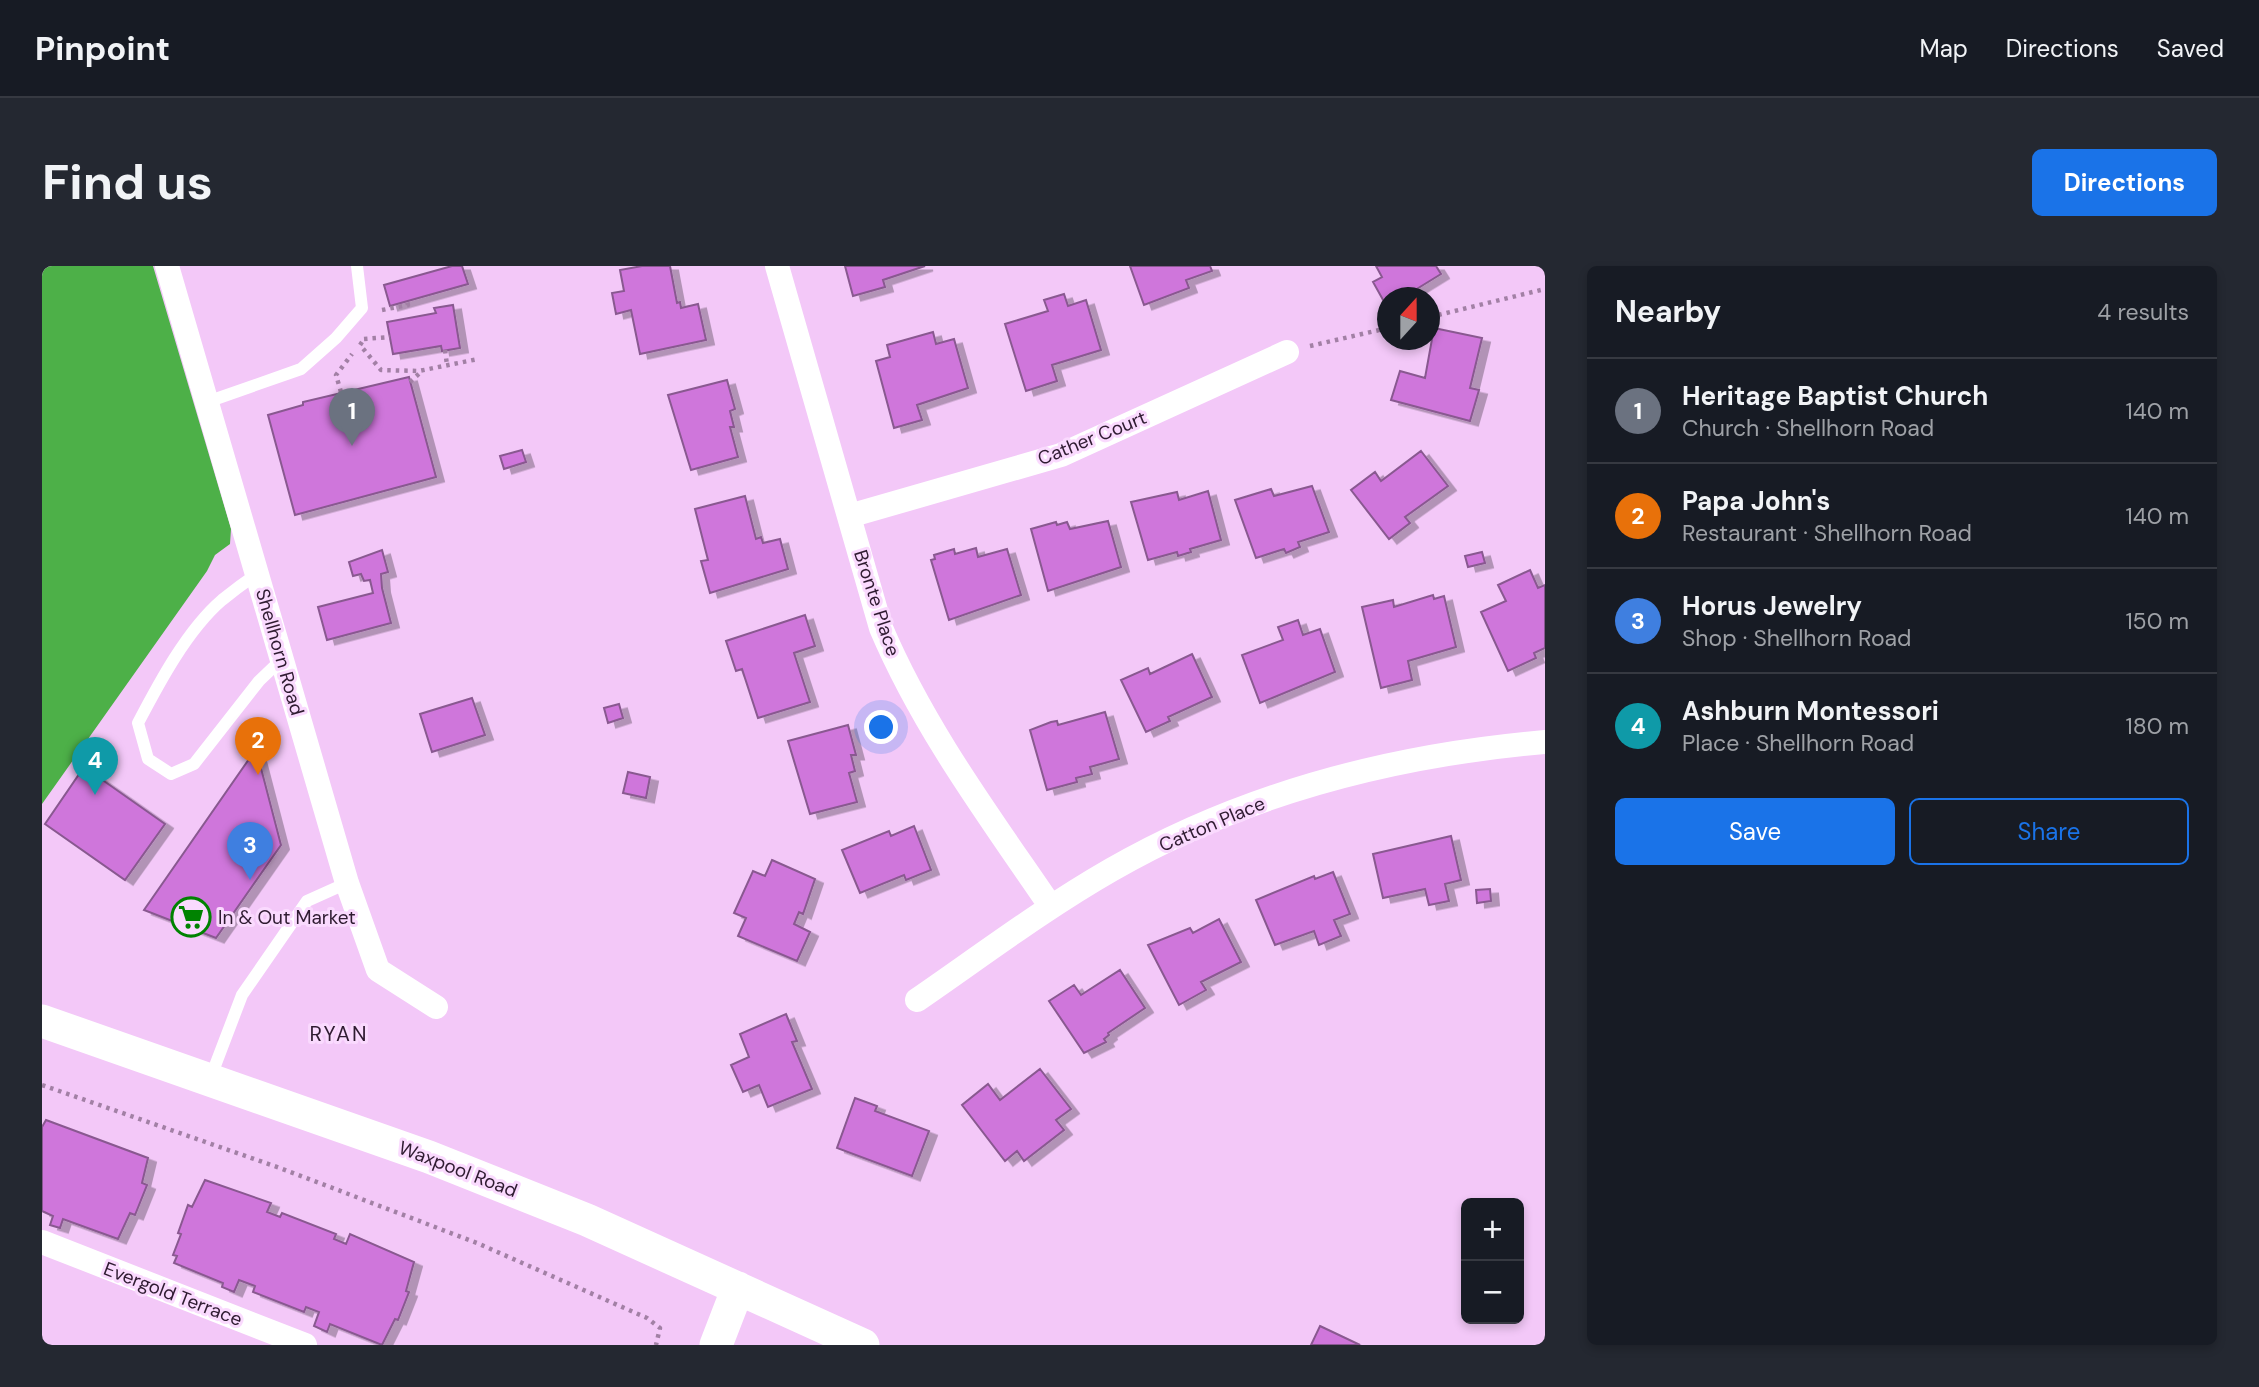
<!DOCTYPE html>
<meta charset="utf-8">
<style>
body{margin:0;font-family:"DM Sans",sans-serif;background:#242831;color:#f1f3f6}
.controls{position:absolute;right:21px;bottom:21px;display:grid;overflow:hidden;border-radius:10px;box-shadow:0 4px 10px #0003}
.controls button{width:63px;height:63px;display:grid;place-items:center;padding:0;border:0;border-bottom:2px solid #363941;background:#171b24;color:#f1f3f6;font:35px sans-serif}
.compass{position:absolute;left:1335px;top:21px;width:63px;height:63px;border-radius:50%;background:#171b24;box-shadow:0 4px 10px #0003;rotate:21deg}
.you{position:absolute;left:840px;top:462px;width:24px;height:24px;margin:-18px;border:5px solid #fff;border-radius:50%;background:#1a73e8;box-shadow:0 0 0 10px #1a73e833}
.badge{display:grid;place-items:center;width:46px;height:46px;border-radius:50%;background:#1a73e8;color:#fff;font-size:23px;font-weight:700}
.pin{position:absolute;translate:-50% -58px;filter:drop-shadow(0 2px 4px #0008)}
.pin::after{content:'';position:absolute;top:37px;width:24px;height:21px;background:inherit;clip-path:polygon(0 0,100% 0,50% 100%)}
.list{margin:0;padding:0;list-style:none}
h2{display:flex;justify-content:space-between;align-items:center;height:91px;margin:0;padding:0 28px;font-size:30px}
h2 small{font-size:23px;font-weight:400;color:#9ea1a6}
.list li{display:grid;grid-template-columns:46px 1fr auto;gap:21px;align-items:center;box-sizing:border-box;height:105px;padding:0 28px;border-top:2px solid #363941}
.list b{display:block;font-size:26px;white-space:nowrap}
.list p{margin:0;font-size:23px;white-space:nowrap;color:#9ea1a6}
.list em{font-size:23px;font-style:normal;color:#9ea1a6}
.actions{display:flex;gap:14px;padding:21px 28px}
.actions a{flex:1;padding:16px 0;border:2px solid #1a73e8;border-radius:10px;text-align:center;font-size:24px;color:#1a73e8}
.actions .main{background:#1a73e8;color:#fff}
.map{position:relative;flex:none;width:1503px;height:1079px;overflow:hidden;border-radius:10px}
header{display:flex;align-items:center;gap:42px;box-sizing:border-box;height:98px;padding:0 35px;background:#171b24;border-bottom:2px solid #363941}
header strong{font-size:33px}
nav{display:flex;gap:38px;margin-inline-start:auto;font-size:24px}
.intro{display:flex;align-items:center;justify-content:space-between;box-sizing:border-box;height:168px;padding:0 42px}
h1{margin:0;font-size:49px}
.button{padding:18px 32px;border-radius:10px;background:#1a73e8;color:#fff;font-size:24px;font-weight:700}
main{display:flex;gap:42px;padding:0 42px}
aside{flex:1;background:#171b24;border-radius:10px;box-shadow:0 4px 10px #0003}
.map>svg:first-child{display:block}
.forest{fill:#4db048}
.building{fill:#cf76db;stroke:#895990;stroke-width:2;filter:url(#shadow)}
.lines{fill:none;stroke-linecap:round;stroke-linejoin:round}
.path{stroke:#a280a5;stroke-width:4.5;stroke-dasharray:3.5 5;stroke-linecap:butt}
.lane{stroke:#fff;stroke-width:12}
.street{stroke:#fff;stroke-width:24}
.secondary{stroke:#fff;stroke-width:33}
.labels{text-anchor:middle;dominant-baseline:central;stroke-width:6;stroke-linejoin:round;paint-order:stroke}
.street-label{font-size:19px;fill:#2f1b31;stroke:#fadafe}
.poi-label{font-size:19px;fill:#2f1b31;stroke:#fadafe;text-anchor:start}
.neighbourhood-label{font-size:21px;letter-spacing:2px;fill:#2f1b31;stroke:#fadafe}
</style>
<header>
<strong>Pinpoint</strong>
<nav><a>Map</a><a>Directions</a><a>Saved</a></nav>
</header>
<div class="intro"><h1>Find us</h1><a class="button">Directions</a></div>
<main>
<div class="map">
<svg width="1503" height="1079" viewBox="0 0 1503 1079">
<defs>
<filter id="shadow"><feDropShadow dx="8" dy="4.5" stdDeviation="0" flood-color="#0004"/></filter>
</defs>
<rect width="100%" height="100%" fill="#f3c8f8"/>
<path class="forest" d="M0,0H111L189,263L188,278L173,289L165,305L0,538Z"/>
<path class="building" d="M410,0H420L426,18L348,40L342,19Z
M600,0H628L635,37L638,36L639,42L656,38L664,74L598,88L589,44L574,48L570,27L582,25L578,4Z
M803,0H883L841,14L843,21L811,30Z
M1088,0H1168L1170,5L1144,14L1147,22L1102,39Z
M1334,0H1394L1399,8L1360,32H1346L1345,41L1331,16L1340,11Z
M1022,28L1026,40L1044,34L1059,84L1010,99L1015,115L984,125L963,58L1006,45L1002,34Z
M411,39L418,82L400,85L399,80L351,88L345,56L394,47L392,42Z
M1392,62L1440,72L1428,122L1437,124L1428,155L1349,134L1358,105L1383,112Z
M891,66L894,78L912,73L926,122L875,139L880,154L852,162L834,95L848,91L845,79Z
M367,111L394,211L253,249L226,149L261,139V136Z
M685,114L693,143L688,145L692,161H688L696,191L649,204L626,129Z
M480,184L484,196L462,203L458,190Z
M1379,185L1406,220L1363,251L1368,257L1347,273L1309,224L1333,206L1339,215Z
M1270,220L1287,266L1256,276L1258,281L1244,287L1242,283L1214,292L1193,234L1229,223L1232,230Z
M1166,225L1179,274L1148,283L1149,286L1136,290L1135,286L1106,294L1089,236L1135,226L1137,234Z
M703,230L714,273L719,271L721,277L738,273L746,303L668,327L659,295L666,294L653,243Z
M1066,255L1079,301L1006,325L989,263L1014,256L1015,259L1025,256L1028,263Z
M934,282L936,291L965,283L979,329L907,354L889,294L893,293L892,289L912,283L913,288Z
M340,284L346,306L339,308L340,322L349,357L285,374L276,341L331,327L328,314L322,315L319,308L311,310L307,296Z
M1440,286L1443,297L1426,301L1423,290Z
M1488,304L1496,322L1503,319V382L1492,387L1494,392L1466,405L1439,346L1464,335L1456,319Z
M1391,329L1392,333L1402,330L1414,381L1366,395L1370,414L1339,422L1320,341L1351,334L1352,341Z
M763,349L773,380L752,387L768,436L716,452L700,403L694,405L684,375Z
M1256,354L1261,369L1278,363L1293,406L1218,437L1200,389L1241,374L1236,361Z
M1150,388L1170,431L1126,451L1128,455L1104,466L1079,414L1106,402L1108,408Z
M430,432L443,469L390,486L378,448Z
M577,438L581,452L566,457L562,442Z
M1063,446L1077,493L1048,501L1050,508L1034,512L1035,516L1005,524L988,464L1009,456L1015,455L1016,459Z
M806,459L814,489H809L813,505L807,507L815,536L768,548L746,475Z
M214,483L239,579L174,672L102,644Z
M42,501L123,558L83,614L3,558Z
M586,506L608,511L604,532L581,527Z
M872,560L889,604L864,614L862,609L818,627L800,584L847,565L849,570Z
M1409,570L1419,614L1403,618L1407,635L1387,639L1383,623L1341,632L1331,588Z
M730,594L773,613L761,648L757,646L752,658L768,666L755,695L696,670L704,652L692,647L711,605L723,610Z
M1291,606L1308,648L1292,654L1299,670L1277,679L1272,665L1233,679L1214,634L1272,610L1273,613Z
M1448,623L1449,635L1435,637L1434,624Z
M1177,653L1199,696L1159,716L1164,724L1137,739L1106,679L1148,662L1151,667Z
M1078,704L1103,742L1066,767L1067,769L1062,773L1064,776L1042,787L1007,735L1032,719L1039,729Z
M744,748L755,775L750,776L770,823L726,841L717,819L701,826L689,799L707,791L698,768Z
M998,803L1029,843L1014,854L1022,864L982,895L975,885L963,895L920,839L946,818L958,834Z
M813,832L835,840L833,845L887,865L870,910L795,882Z
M4,854L106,892L100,917L105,919L93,949L88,947L76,973L21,953L18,962L8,959L11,950L0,945V861Z
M163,914L229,937L225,946L238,951L240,947L294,968L292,973L304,978L308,968L372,996L364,1025L367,1026L356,1054L353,1053L340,1079L288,1058L285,1066L272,1060L277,1046L264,1041L262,1046L211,1026L213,1020L197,1014L192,1026L180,1021L181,1017L132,997L135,990L131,989L139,968L136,967L146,939L150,941Z
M1278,1060L1318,1079H1269Z"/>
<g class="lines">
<path class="path" d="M340,44L366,39L365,35
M1388,51L1503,23
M322,73L348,71
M320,76L318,79L339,104L377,105L436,93
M1268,80L1346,62
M403,84L405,99
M368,116L380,105
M299,126L294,109L310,88
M0,819L238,902L435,977L605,1052L618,1062L614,1079"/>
<path class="lane" d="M165,136L259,103L294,72L320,42L315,0
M215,308C203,316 191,325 180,334C145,364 117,417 96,457L106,493L129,508L152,498L217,415L240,393
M168,813L200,729L265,635L305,617"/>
<path class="street" d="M125,0L305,617L336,704L394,741
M735,0L839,362C882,463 947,550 1009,641
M807,250L1019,189L1245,86
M875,734C939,690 1001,643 1069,604C1201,528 1352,489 1503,476
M0,976L263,1079"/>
<path class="secondary" d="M0,755L387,891L545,954L821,1079
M674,1079L696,1022"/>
</g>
<defs>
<g id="supermarket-ring" transform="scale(2.0125)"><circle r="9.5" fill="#fadafe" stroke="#008301" stroke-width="1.5"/><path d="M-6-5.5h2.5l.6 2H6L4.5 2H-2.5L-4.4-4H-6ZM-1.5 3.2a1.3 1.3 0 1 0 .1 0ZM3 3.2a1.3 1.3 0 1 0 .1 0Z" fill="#008301"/></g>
</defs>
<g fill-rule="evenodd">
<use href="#supermarket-ring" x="149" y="651"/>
</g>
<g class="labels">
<g class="street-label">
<text transform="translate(1050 172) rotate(-22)">Cather Court</text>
<text transform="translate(835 337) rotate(72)">Bronte Place</text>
<text transform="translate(238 386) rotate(74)">Shellhorn Road</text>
<text transform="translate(1170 558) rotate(-23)">Catton Place</text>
<text transform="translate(416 903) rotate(21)">Waxpool Road</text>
<text transform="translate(131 1028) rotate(21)">Evergold Terrace</text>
</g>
<g class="poi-label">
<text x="176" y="651">In &amp; Out Market</text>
</g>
<g class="neighbourhood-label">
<text x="297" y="768">RYAN</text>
</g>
</g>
</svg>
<div class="controls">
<button>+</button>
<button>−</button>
</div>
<svg class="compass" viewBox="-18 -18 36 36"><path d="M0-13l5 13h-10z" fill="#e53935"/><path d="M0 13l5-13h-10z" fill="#9ea1a6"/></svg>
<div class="you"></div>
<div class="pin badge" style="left:310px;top:180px;background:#6b7280">1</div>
<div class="pin badge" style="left:216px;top:509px;background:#e8710a">2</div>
<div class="pin badge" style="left:208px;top:614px;background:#3f7fe0">3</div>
<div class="pin badge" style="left:53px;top:529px;background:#0f9aa8">4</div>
</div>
<aside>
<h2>Nearby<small>4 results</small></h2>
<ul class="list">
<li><span class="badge" style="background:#6b7280">1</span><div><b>Heritage Baptist Church</b><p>Church · Shellhorn Road</p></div><em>140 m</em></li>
<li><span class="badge" style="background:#e8710a">2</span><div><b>Papa John's</b><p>Restaurant · Shellhorn Road</p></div><em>140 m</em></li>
<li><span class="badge" style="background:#3f7fe0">3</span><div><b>Horus Jewelry</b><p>Shop · Shellhorn Road</p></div><em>150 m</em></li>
<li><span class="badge" style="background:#0f9aa8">4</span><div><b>Ashburn Montessori</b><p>Place · Shellhorn Road</p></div><em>180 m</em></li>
</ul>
<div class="actions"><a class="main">Save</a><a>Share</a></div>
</aside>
</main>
